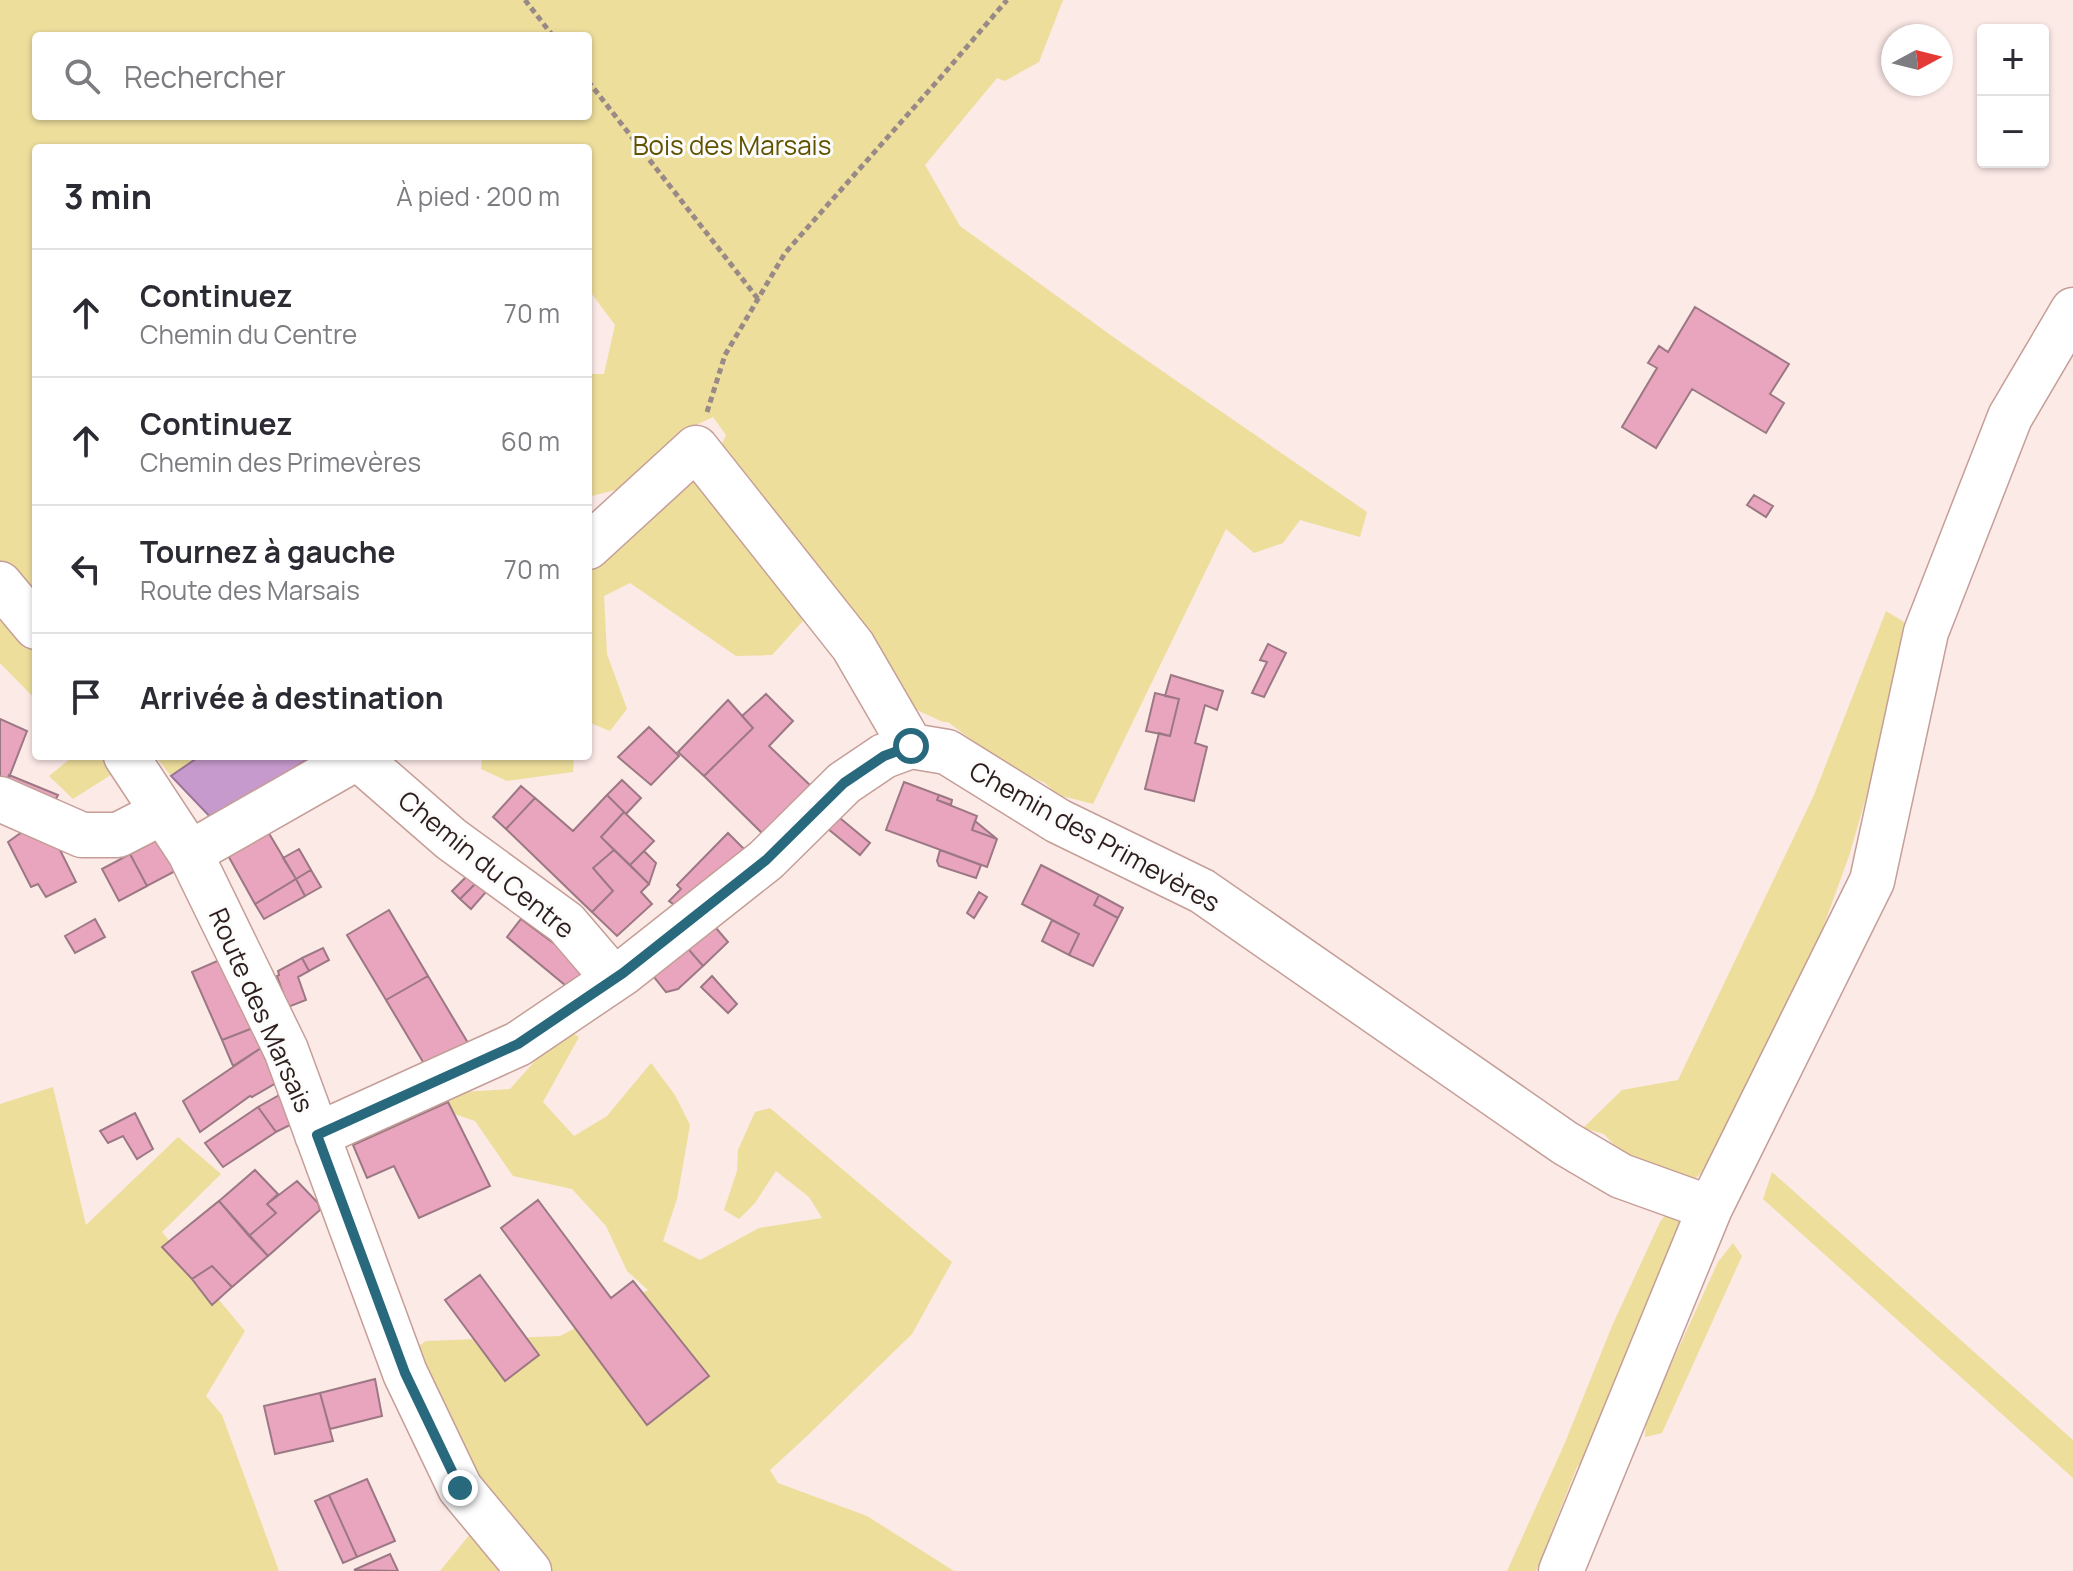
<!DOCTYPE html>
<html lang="fr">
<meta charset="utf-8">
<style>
body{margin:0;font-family:Manrope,sans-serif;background:#f2f2f3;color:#2b2b33}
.controls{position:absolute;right:24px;top:24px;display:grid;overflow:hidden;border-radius:8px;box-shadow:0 2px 6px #0004}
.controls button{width:72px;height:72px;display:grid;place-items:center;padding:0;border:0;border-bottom:2px solid #e1e1e2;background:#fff;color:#2b2b33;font:40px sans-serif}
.compass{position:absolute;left:1881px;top:24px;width:72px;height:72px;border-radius:50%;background:#fff;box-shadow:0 2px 6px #0004;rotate:83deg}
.stop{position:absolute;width:24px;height:24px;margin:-18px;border:6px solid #28697d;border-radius:50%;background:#fff}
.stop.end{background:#28697d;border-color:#fff;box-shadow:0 2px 8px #0008}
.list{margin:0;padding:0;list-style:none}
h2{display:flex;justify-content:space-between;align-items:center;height:104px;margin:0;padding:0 32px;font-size:34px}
h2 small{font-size:26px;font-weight:400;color:#7c7c81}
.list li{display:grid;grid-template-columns:52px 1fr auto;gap:24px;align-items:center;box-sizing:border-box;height:128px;padding:0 32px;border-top:2px solid #e1e1e2}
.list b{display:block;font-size:30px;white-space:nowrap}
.list p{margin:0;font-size:26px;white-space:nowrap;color:#7c7c81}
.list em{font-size:26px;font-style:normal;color:#7c7c81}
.icon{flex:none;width:44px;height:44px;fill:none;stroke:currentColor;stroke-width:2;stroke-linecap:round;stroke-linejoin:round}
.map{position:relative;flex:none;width:2073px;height:1571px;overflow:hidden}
.search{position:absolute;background:#fff;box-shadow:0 2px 6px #0004;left:32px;top:32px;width:560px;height:88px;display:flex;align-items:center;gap:20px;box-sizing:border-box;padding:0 28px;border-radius:8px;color:#7c7c81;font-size:30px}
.panel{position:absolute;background:#fff;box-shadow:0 2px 6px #0004;left:32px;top:144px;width:560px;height:616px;border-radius:8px}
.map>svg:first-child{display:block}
.green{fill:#edde9c;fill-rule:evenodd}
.water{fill:#c69acc;stroke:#987597;stroke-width:2}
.building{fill:#e8a5bd;stroke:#9c7884;stroke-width:2}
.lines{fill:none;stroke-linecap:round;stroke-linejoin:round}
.minor-casing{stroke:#c59e97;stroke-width:47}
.path{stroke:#9a8a87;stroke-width:5;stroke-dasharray:6 4;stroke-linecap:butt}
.minor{stroke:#fff;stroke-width:44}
.route{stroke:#28697d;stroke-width:10}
.labels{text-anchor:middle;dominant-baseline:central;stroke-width:6;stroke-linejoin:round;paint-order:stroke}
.park-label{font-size:26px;fill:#615200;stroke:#fcfcfc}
.street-label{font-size:26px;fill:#2d1e1c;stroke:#fcfcfc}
</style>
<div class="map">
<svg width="2073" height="1571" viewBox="0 0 2073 1571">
<rect width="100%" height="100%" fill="#fceae7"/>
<path class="green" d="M0,0H1063L1039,62L1005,81L997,78L925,165L960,226L1123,344L1367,512L1360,537L1300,520L1283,543L1254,553L1226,529L1093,804L1058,795L1045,783L1006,766L948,722H943L917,710L734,476L719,451L726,435L713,417L681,432L623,488L588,497V374H604L615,325L588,289V148H36V607L0,563ZM36,36H588V116H36Z
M700,467L786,573L803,621L772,655L736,656L630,583L604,596L607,654L627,709L610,731L588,722V563Z
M0,605L36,650V700L0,663Z
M1886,611L1904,622L1879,750L1867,794L1849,856L1820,936L1724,1150L1694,1180L1624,1156L1604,1134L1583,1128L1622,1090L1678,1080L1814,795Z
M70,756H107L117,771L73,799L49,776L71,758Z
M155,756H200L171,776Z
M482,756H574L573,772L507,781L481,769Z
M564,1028L579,1037L543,1102L574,1136L607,1116L651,1063L675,1095L690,1125L677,1199L663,1241L700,1260L759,1228L822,1218L809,1197L776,1171L755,1203L739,1219L724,1210L737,1171L738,1150L755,1112L770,1108L952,1262L912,1334L806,1437L770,1470L778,1483L867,1516L954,1571H544L485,1500L417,1347L426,1341L560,1336L648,1290L627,1271L606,1226L572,1189L513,1176L475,1121L436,1108L439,1096L463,1092L510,1089Z
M53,1087L86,1225L178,1137L221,1174L162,1232L245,1331L206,1396L222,1415L279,1571H0V1104Z
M1772,1172L2073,1440V1478L1763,1199Z
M1674,1204L1688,1211L1603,1442L1577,1467L1536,1571H1507L1564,1445L1612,1326L1660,1222Z
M1733,1243L1742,1256L1662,1433L1645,1437L1646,1419L1718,1262Z
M484,1517L529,1571H440Z"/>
<path class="water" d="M200,756H312L215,822L171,776Z"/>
<path class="building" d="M1695,307L1789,364L1770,394L1784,403L1766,433L1692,389L1656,448L1622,427L1657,368L1648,363L1659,346L1668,352Z
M1754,495L1773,506L1766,517L1747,505Z
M1268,644L1286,653L1264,697L1252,693L1267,662L1260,660Z
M1171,675L1223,691L1217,710L1205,705L1195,743L1207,747L1194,801L1145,789L1159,733L1170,736L1179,699L1165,696Z
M1155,693L1179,699L1170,736L1146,731Z
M766,694L793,721L769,746L812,787L765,836L704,776L753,728L742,716Z
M728,700L753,728L704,776L678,752Z
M0,719L27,731L3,793L0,790Z
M649,727L679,756L651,785L618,757Z
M9,775L58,795L49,812L3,793Z
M622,780L641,798L626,814L607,795Z
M904,782L939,795L937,800L977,816L972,830L997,839L987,867L886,830Z
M521,786L535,798L506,829L493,817Z
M607,795L624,812L601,837L614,850L593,868L613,891L592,912L506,829L535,798L573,831Z
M939,795L952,800L951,805L937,800Z
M829,809L870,843L860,855L817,820Z
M624,812L654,841L630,865L601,837Z
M975,821L997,839L972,830Z
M36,822L53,836L76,882L46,897L38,884L31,887L8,842Z
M264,825L296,879L255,904L225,850Z
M728,833L751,856L690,916L669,901L681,889L677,885Z
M168,834L181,868L147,886L130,854Z
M299,849L311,870L296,879L283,858Z
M614,850L649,884L641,892L652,904L617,936L592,912L613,891L593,868Z
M940,850L981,865L976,878L939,866L937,861Z
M644,851L656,863L649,884L630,865Z
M130,854L147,886L119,901L102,869Z
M1041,865L1099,895L1094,905L1118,918L1093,966L1069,955L1079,934L1022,904Z
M311,870L321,887L305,896L296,879Z
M467,876L475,884L460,899L452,891Z
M296,879L305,896L264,919L255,904Z
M475,884L486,892L471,909L460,899Z
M979,892L987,897L974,918L967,913Z
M1099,895L1123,908L1118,918L1094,905Z
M389,910L428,976L386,1000L347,935Z
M95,919L105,937L75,953L65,936Z
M521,919L587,968L571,990L507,937Z
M1052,920L1079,934L1069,955L1042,941Z
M710,921L728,942L703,966L683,943Z
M683,943L703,966L678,989L666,992L646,967Z
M323,948L329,960L309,971L302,958Z
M224,958L253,1028L222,1040L192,972Z
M302,958L309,971L298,977L306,1000L288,1007L277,976L279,975L278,971Z
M428,976L468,1043L426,1067L386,1000Z
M712,976L737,1004L728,1013L701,987Z
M253,1028L261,1048L233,1066L222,1040Z
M261,1048L276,1083L252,1097L250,1096L200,1132L183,1101Z
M281,1094L296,1122L276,1132L258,1107Z
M448,1102L490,1186L419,1218L394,1166L367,1178L353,1145Z
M258,1107L276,1132L223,1167L205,1143Z
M135,1113L153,1149L137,1159L123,1136L108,1143L100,1131Z
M255,1170L278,1194L267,1204L276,1213L249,1236L219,1201Z
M297,1181L318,1203L320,1210L268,1256L249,1236L276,1213L267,1204Z
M538,1200L611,1298L633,1281L709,1376L647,1425L501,1228Z
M219,1201L268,1256L232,1287L212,1266L192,1279L162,1247Z
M212,1266L232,1287L212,1305L192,1279Z
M480,1275L539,1355L505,1381L445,1300Z
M375,1379L382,1416L330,1429L320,1393Z
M320,1393L333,1441L275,1454L264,1406Z
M367,1479L395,1541L357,1557L329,1495Z
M329,1495L357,1557L343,1563L315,1501Z
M390,1554L398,1571L354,1570Z"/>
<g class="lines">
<g class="minor-casing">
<path id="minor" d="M588,547L696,448L853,646L911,746L947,752L1058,821L1202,891L1565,1143L1621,1176L1710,1208
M0,584L36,627
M126,756L190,853L286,1050L405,1373L460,1488L529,1571
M358,758L451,839L566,923L614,979
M0,799L82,835H118L163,812
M190,853L360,756
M317,1135L518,1044L623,973L766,860L844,783L884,756L911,746
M1561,1571L1710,1208L1872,881L1926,632L2010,417L2073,310"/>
</g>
<path class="path" d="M525,0L553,36
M588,81L758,299
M707,412L725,355L785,253L941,77L1007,0"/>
<use href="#minor" class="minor"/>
</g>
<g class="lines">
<path class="route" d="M460,1488L405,1373L317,1135L518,1044L623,973L766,860L844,783L884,756L911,746"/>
</g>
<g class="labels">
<g class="park-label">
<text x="732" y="145">Bois des Marsais</text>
</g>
<g class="street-label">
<text transform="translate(1095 836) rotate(29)">Chemin des Primevères</text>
<text transform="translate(487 864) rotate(39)">Chemin du Centre</text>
<text transform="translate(262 1010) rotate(66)">Route des Marsais</text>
</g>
</g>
</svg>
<div class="controls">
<button>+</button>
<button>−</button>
</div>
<svg class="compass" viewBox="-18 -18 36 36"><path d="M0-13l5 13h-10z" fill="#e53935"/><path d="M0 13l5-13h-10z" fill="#7c7c81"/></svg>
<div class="stop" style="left:911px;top:746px"></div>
<div class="stop end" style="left:460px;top:1488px"></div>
<div class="search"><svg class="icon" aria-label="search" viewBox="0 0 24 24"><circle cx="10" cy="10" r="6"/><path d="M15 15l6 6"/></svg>Rechercher</div>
<section class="panel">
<h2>3 min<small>À pied · 200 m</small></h2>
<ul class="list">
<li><svg class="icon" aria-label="ahead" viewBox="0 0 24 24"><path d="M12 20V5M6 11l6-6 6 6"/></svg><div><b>Continuez</b><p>Chemin du Centre</p></div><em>70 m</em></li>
<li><svg class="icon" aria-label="ahead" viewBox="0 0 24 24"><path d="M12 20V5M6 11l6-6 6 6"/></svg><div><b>Continuez</b><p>Chemin des Primevères</p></div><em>60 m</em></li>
<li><svg class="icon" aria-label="left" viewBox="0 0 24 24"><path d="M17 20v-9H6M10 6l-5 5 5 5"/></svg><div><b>Tournez à gauche</b><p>Route des Marsais</p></div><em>70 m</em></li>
<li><svg class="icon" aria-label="arrive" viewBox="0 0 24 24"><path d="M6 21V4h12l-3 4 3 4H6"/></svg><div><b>Arrivée à destination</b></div></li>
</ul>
</section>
</div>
